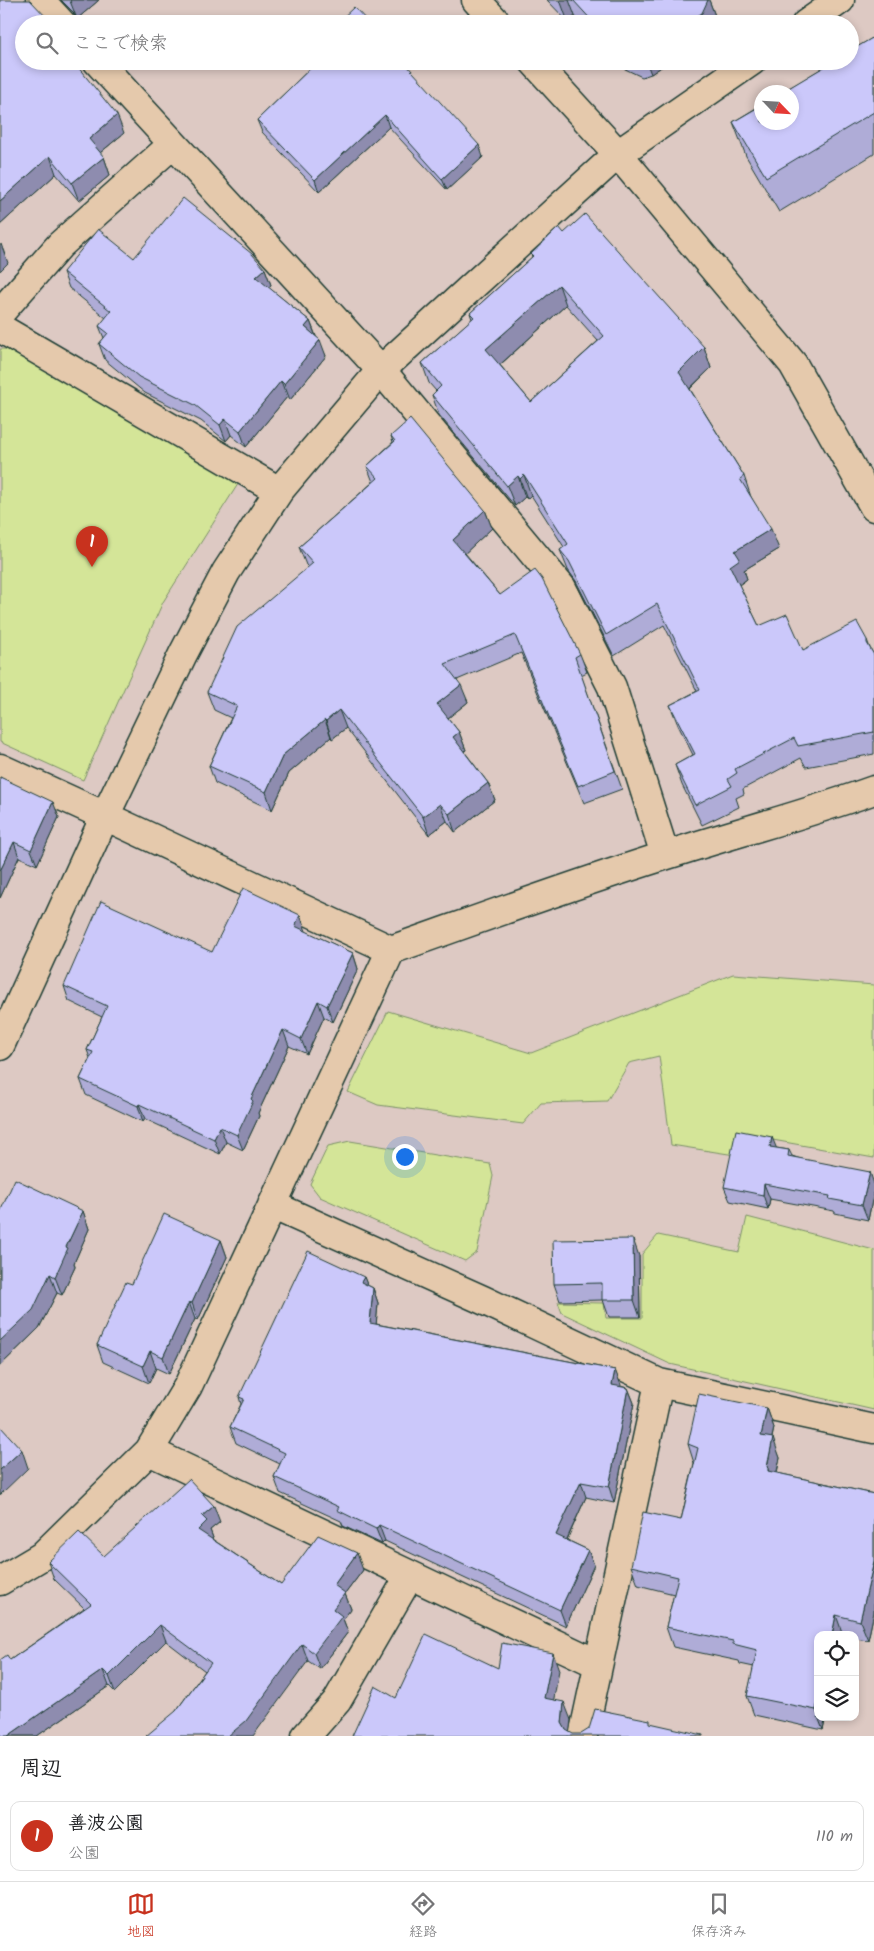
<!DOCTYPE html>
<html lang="ja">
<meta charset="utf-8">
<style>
body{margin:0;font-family:Kalam,"Klee One",sans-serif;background:#f6f6f6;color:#202124}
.controls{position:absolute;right:15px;bottom:15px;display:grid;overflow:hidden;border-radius:10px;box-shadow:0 2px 8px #0003}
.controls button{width:45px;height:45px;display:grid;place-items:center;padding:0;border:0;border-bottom:1px solid #e0e0e0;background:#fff;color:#202124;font:25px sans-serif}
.compass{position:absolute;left:754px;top:85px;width:45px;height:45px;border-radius:50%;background:#fff;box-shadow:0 2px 8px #0003;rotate:115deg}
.you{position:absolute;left:404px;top:1156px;width:18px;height:18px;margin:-12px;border:4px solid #fff;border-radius:50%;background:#1a73e8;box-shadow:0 0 0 8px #1a73e833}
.badge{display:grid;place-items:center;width:32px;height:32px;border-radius:50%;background:#c8321e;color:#fff;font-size:16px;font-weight:700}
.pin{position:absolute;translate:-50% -41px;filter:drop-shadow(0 1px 2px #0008)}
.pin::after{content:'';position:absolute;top:26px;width:18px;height:15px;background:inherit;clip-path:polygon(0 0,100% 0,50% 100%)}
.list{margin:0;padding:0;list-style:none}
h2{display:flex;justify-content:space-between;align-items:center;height:65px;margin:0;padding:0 20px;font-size:21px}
h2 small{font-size:16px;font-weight:400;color:#757577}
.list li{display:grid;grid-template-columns:32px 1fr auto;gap:15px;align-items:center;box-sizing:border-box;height:70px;margin:0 10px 10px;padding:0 10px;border:1px solid #e0e0e0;border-radius:10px}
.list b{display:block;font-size:19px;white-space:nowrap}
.list p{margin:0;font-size:16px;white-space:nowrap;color:#757577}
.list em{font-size:16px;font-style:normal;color:#757577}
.icon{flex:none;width:28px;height:28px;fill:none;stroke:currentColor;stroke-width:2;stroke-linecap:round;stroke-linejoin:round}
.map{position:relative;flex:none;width:874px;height:1736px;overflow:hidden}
.search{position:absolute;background:#fff;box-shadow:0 2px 8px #0003;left:15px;right:15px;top:15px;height:55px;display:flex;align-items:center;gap:12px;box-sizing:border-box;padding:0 18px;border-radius:28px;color:#757577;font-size:19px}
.sheet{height:145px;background:#fff}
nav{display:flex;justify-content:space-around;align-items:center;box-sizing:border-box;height:70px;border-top:1px solid #e0e0e0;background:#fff;font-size:14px;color:#757577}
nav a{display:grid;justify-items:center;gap:2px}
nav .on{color:#c8321e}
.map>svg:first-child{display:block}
.green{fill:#d4e598;stroke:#7a9166}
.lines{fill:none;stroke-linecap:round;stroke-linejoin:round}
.minor-casing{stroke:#1f3d34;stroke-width:31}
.minor{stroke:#e5c9ac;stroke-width:28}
.wall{fill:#afacd7;stroke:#1f3d34;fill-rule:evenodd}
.shaded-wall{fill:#8e8caf;stroke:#1f3d34}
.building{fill:#cbc8fa;stroke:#1f3d34;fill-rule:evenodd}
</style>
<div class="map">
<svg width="874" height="1736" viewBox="0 0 874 1736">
<rect width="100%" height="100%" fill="#ddc9c3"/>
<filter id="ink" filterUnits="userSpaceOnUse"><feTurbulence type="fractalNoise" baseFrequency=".02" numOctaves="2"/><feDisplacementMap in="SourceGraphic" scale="10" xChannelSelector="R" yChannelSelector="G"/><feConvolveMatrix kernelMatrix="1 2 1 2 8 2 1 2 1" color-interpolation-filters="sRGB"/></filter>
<g filter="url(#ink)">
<path class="green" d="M0,349H13L240,481L163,602L83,780L0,742Z
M733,974L874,985V1158L739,1134L735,1155L671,1145L659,1056L629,1063L607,1101L541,1103L523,1124L378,1105L348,1092L388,1011L531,1053Z
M350,1141L490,1164L493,1176L477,1252L465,1261L320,1197L310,1184L328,1146Z
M747,1217L874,1250V1410L670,1364L562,1313L558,1302L604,1303L606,1318H642V1254L658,1235L739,1252Z"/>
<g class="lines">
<g class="minor-casing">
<path id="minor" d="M40,0L62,24
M476,0L498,24
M806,24L840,0
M97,61L381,370L562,588L612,687L665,855
M533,61L618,154L793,364L874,507
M0,313L60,245L173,144
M0,328L279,491
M0,768L105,816L391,950C482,918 572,885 664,856C734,833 805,815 874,790
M0,1046L105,816L183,654L226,572L279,491L381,370L476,283L618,154L752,61
M272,1205L483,1300L659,1383L874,1429
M149,1451L598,1664
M0,1581L42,1556L149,1451L188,1386L391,950
M306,1736L337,1701L410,1575
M583,1736L659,1383"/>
</g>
<use href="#minor" class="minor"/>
</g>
<path class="wall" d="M61,0H99L77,19L74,13Z
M547,0H709L717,21L716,24H582L575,16L568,22Z
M24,24L124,133L100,153L104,157L110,175L79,201L56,174L0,225Z
M874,37V154L779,212L746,156L733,122Z
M318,61L483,157L447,190L389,127L319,192L262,132L257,120Z
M617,61H670L651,74L642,77L623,68Z
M564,233L704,347L711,368L690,389L744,476L751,497L779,549L744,570L747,579L739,585L759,626L803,650L867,640L870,648L874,655V754L806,767L801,758L743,789L744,794L736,798L739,807L702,825L682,785L675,765L693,755L678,725L670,705L697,691L664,625L614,656L576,581L568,570L560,550L564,547L531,495L527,499L525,497L515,506L439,415L432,395L436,391L429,383L422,363L472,319L470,313L532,257L531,254ZM566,305L598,341L531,402L500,365Z
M134,258L265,269L271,285L268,287L310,321L316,336L326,356L290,400L287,397L246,447L231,435L226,441L201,421L145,393L105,360L99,344L104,338L99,326L106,318L69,288L63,272Z
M391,436L485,510L492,528L465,553L500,595L580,654L587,672L581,675L622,789L584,803L521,653L457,680L468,702L448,718L459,732L466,750L464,751L488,783L495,800L455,832L447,821L429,835L346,728L332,739L331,737L289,773L272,810L215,783L209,766L231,718L214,710L207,692L308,567L306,565L299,547L373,482L367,466L393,442Z
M0,777L59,817L37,865L19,857L0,898Z
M300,915L305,931L353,953L358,969L333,1022L324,1017L307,1054L289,1046L258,1113L259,1116L243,1150L226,1142L220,1154L145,1119L143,1122L86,1095L80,1079L90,1058L87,1050L102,1017L69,1001L64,986L212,952Z
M776,1148L789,1150L792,1156L874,1184V1191L868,1220L835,1213L834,1211L770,1199L768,1209L730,1201L724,1187Z
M83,1211L89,1229L74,1263L75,1267L62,1295L57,1293L39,1328L0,1366V1212Z
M221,1240L227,1257L198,1320L195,1319L169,1374L156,1368L149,1383L103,1362L97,1345L132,1284Z
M639,1256L640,1317H609L603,1300L560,1301L554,1284Z
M364,1277L367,1285L373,1288L378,1303L376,1324L615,1370L620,1386L628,1388L634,1403L614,1503L586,1497L567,1540L588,1550L594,1565L566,1626L385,1541L382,1544L343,1526L341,1521L280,1493L274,1477L280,1464L236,1443L230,1427L241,1404L239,1397Z
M767,1408L774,1428L772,1438L780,1458L777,1473L874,1494V1612L868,1640L855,1638V1635H818V1717H826L823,1730L754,1715L747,1696L754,1667L740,1664L739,1661L673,1647L666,1627L674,1594L638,1585L631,1566L681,1520L694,1463L688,1444Z
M220,1522L210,1530L213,1538L212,1539L281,1585L363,1570L345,1594L351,1609L343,1619L348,1632L320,1669L308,1661L176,1711L205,1671L166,1641L115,1692L109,1686L37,1736H0L10,1660L84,1608L54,1579L48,1562L104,1556Z"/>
<path class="shaded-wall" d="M71,0H99L77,19L70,1Z
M560,0H569L575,16L568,22Z
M708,0H709L717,21L716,24H685Z
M49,20L51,24H45Z
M646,61H670L651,74Z
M117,115L124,133L95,157L89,139Z
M385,115L389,127L319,192L315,180Z
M479,145L483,157L447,190L442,179Z
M50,156L56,174L0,225V201Z
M104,157L110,175L79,201L72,183Z
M1,244L8,263L0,271V246Z
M265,269L271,285L262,293L256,277Z
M559,285L566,305L494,370L486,349Z
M310,321L316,337L305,327Z
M320,340L326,356L290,400L284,384Z
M704,347L711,368L686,392L679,372Z
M281,381L287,397L246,447L240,431Z
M225,419L231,435L226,441L220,425Z
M524,475L531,495L527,499L520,479Z
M518,476L525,497L515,506L507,486Z
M485,510L492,528L460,558L453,540Z
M771,529L779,549L744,570L747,579L737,586L730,566L735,551Z
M461,685L468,702L443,722L437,704Z
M339,710L346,728L332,739L326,721Z
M325,720L331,737L289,773L272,810L266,792L283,755Z
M459,732L466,750L460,755L453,737Z
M488,783L495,800L455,832L449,814Z
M53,802L59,817L37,865L31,850Z
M440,804L447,821L429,835L423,817Z
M14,842L19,857L0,898V871Z
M300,915L306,931L300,942L295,926Z
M353,953L358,969L333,1022L327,1006Z
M318,1001L324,1017L307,1054L301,1039Z
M283,1030L289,1046L258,1113L259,1116L243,1150L237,1135L251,1099Z
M139,1104L145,1119L143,1122L138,1106Z
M220,1127L226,1142L220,1154L214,1139Z
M772,1137L778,1152L770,1147Z
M870,1172L874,1184V1191L868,1220L862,1205Z
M764,1184L770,1199L768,1209L763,1195Z
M83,1211L89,1229L74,1263L75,1267L62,1295L55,1277L66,1247Z
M633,1239L639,1256L640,1317L634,1300Z
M221,1240L227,1257L198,1320L192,1303Z
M50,1274L57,1293L39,1328L0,1366V1341Z
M364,1277L370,1292L361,1282Z
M373,1288L378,1303L375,1338L370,1323Z
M189,1302L195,1319L169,1374L163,1357Z
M150,1351L156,1368L149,1383L143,1366Z
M615,1370L621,1385L618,1401L612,1385Z
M628,1388L634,1403L614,1503L609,1487Z
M767,1408L774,1428L768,1455L761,1436Z
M773,1438L780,1458L774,1484L767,1467Z
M22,1450L28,1468L0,1495V1470Z
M581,1482L586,1497L562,1550L556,1535Z
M214,1506L220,1522L210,1530L213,1538L204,1546L198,1530L202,1516Z
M379,1525L385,1541L382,1544L376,1529Z
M588,1550L594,1565L566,1626L560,1610Z
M357,1553L363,1570L345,1594L351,1609L343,1619L348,1632L320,1669L314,1653L333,1609L334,1585Z
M874,1561V1612L868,1640L860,1621Z
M836,1615L843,1635H832Z
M160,1625L166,1641L115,1692L109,1676Z
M302,1644L308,1661L253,1736H228Z
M553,1653L559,1670L551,1715L544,1698Z
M103,1670L109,1686L37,1736H8Z
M818,1701V1716L816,1710Z
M564,1702L571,1720L569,1736L562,1723Z
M818,1717H826L823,1730Z"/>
<path class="building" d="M0,0H30L49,20L45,24H24V61H73L117,115L89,139L104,157L72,183L50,156L0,201Z
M573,0H708L702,13L685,24H595Z
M354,7L370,24H336Z
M874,37V112L766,177L733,122L762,105V122H792V92H782L834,61H850V51Z
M318,61H403L479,145L442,179L385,115L315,180L257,120Z
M183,198L252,254L265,269L256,277L310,321L305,327L320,340L284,384L281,381L240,431L225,419L220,425L195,405L139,377L99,344L108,333L99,326L111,311L63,272L98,229L134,258Z
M585,214L704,347L679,372L744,476L740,479L771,529L735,551L740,559L730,566L759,626L787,614L803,650L857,622L867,640V643L874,655V732L798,746L794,738L735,769L737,773L728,779L732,786L695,805L675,765L695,754L670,705L700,690L657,604L606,635L569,561L560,550L568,544L524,475L520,479L518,476L507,486L432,395L441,386L422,363L474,317L470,313L533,256L531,254L559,227L564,233ZM559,285L604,336L531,402L486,349Z
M410,419L485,510L453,540L500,595L535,570L542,579L580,654L575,657L615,771L578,786L515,635L445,664L461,685L437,704L459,732L453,737L488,783L449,814L440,804L423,817L339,710L326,721L325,720L283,755L266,792L209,766L237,706L207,692L237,627L313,563L299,547L378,478L367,466L395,441L391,436Z
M0,777L53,802L31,850L14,842L0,871Z
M243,888L300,915L295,926L353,953L327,1006L318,1001L301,1039L283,1030L251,1099L253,1101L237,1135L220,1127L214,1139L139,1104L138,1106L80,1079L93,1052L87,1050L107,1006L64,986L101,901L212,952Z
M736,1130L772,1137L770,1147L789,1150L788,1156L870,1172L862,1205L829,1199L830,1196L764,1184L763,1195L724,1187Z
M15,1179L83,1211L66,1247L68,1248L55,1277L50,1274L33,1310L0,1341V1212Z
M164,1214L221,1240L192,1303L189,1302L163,1357L150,1351L143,1366L97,1345L126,1282L132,1284Z
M633,1239L634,1300H602V1283L554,1284L553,1240Z
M308,1251L364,1277L361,1282L373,1288L370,1323L615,1370L612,1385L628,1388L609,1487L581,1482L556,1535L588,1550L560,1610L379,1525L376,1529L337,1510L339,1507L274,1477L285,1453L230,1427L244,1399L239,1397Z
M699,1394L767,1408L761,1436L773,1438L767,1467L768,1468V1471L874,1494V1507L873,1512H874V1561L860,1621L836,1615L832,1635H818V1701L816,1710L747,1696L757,1650L733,1644V1641L666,1627L678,1577L631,1566L643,1512L681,1520L698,1448L688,1444Z
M0,1426L22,1450L0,1470Z
M189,1479L214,1506L202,1516L207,1521L198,1530L281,1585L318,1535L357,1553L334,1585L345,1593L333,1609L342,1616L314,1653L302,1644L246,1721L228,1736H146L176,1711L211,1663L160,1625L109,1676L103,1670L8,1736H0V1660L7,1655L10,1660L91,1604L48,1562L79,1532L104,1556Z
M426,1634L498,1668L502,1643L553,1653L544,1698L564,1702L562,1723L566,1730L573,1734H581L589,1729L595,1709L650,1720V1723L703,1735V1736H352L375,1686L396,1698Z"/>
</g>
</svg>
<div class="controls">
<button><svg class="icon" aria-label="locate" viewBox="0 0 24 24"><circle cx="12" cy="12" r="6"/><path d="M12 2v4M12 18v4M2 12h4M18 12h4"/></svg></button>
<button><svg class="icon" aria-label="layers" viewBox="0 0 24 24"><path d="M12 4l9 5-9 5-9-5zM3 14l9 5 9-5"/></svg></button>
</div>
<svg class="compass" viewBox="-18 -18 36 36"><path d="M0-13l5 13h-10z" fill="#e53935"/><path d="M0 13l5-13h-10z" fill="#757577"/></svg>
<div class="you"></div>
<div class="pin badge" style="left:92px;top:567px">1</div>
<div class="search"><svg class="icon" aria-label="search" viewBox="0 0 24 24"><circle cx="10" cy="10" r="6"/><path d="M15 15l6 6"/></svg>ここで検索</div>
</div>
<section class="sheet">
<h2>周辺<small></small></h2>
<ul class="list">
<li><span class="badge">1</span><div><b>善波公園</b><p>公園</p></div><em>110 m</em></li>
</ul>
</section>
<nav>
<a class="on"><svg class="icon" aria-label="map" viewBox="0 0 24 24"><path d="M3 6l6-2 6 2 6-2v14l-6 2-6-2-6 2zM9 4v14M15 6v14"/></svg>地図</a>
<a><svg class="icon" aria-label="directions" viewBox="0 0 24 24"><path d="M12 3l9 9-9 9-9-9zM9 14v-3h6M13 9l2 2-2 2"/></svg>経路</a>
<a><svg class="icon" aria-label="saved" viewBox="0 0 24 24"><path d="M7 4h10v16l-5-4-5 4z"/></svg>保存済み</a>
</nav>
